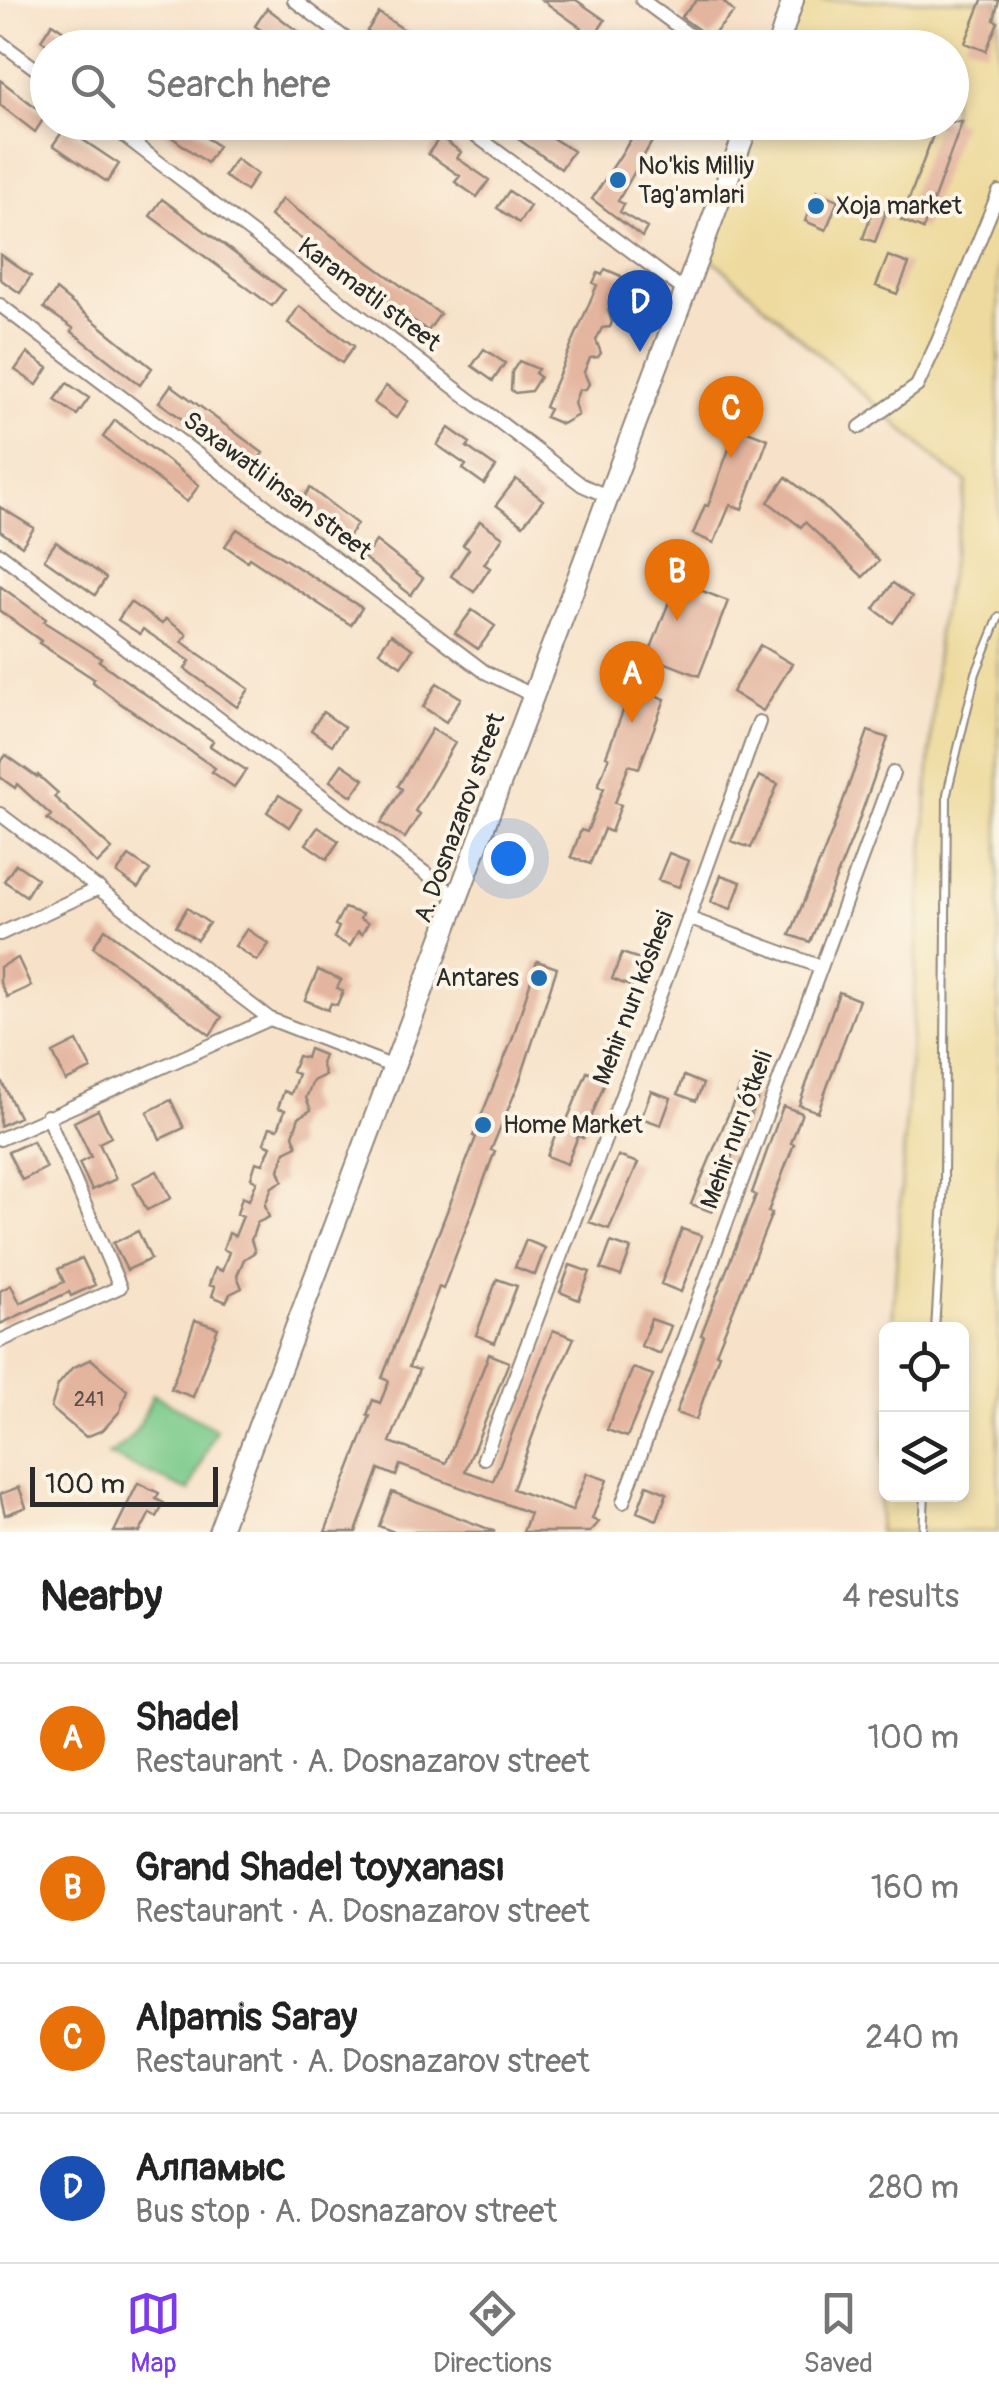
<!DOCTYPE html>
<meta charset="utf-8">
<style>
body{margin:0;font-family:Pangolin,sans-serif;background:#f6f6f6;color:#222}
.controls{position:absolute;right:30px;bottom:30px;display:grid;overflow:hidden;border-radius:15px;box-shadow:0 5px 15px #0003}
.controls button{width:90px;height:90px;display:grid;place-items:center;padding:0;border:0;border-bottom:2px solid #e0e0e0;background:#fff;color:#222;font:50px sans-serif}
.scale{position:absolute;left:30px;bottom:25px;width:188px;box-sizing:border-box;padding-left:10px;border:5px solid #2b2b2b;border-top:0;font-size:28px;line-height:35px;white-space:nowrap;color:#2b2b2b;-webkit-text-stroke:8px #fcf5e5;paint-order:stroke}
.you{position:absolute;left:508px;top:858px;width:35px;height:35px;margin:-25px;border:8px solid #fff;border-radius:50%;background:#1a73e8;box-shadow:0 0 0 15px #1a73e833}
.badge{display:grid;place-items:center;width:65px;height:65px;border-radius:50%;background:#7c3aed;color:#fff;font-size:32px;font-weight:700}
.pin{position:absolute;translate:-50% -82px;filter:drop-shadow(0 2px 5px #0008)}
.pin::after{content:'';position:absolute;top:52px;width:35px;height:30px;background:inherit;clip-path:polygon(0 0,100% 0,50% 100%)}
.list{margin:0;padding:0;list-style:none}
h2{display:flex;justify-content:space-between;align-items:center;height:130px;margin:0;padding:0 40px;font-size:42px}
h2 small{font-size:32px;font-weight:400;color:#767676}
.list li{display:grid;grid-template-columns:65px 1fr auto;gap:30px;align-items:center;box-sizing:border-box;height:150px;padding:0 40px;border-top:2px solid #e0e0e0}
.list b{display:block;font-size:38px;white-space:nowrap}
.list p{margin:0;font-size:32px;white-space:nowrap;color:#767676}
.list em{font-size:32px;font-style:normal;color:#767676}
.icon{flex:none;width:55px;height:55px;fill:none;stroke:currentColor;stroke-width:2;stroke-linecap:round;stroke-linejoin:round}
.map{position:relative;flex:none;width:999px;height:1532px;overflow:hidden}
.search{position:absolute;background:#fff;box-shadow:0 5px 15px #0003;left:30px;right:30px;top:30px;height:110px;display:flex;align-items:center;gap:25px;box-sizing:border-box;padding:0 35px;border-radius:55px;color:#767676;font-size:38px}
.sheet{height:730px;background:#fff}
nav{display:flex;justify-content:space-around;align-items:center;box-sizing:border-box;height:140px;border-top:2px solid #e0e0e0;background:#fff;font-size:28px;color:#767676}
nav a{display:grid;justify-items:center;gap:5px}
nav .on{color:#7c3aed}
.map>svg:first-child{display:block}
.green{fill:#7aca8b;stroke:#527a5b;stroke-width:2.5}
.sand{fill:#eeda9e;stroke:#8c8264;stroke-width:2.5}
.building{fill:#e3b49e}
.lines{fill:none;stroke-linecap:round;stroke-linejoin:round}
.service-casing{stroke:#91867a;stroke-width:10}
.minor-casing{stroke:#91867a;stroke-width:16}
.primary-casing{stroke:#91867a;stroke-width:24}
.service{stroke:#fff;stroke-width:6}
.minor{stroke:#fff;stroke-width:12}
.primary{stroke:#fff;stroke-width:20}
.poi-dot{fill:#1f6fb2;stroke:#fcf5e5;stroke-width:4}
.labels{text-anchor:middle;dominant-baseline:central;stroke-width:8;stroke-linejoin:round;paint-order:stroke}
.number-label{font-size:20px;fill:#594d48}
.poi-label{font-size:25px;fill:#2b2b2b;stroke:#fcf5e5;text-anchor:start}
.street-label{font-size:25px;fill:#2b2b2b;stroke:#fcf5e5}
</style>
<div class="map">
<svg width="999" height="1532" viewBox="0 0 999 1532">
<rect width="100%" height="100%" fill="#fcf5e5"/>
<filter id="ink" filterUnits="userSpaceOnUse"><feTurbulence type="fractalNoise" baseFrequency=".01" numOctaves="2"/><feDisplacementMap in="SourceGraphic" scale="20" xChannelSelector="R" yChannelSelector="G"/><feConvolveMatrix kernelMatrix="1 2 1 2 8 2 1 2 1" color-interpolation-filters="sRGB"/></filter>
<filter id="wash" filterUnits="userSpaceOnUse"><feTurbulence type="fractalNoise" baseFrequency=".0048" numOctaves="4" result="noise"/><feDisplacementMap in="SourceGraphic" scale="40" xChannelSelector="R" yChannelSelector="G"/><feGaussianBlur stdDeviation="2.25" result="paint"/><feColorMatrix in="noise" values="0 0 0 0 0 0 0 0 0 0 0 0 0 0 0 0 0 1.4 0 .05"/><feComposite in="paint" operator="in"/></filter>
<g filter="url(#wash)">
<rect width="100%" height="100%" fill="#f7e2c9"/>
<path class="green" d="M153,1394L216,1429L189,1491L108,1455C135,1440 142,1422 153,1394Z"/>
<path class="sand" d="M795,0H999V1532H878L886,1407V1494H962V1330L892,1329L938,632L967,482L947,469L699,247L747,123L952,122V48L776,47Z"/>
<g id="blocks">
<path class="building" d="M542,0H576L605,20L594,37Z
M697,0H722L734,12L710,38L681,17Z
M982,0H999L994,20L998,22L986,51L965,43Z
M267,8L288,24L322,48H287L255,26Z
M379,13L409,33L431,48H392L367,31Z
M52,23L74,38L67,48H52L41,40Z
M0,80L46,115L35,132L0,105Z
M151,122H184L218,146L207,163Z
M494,122L529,123L573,151L561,169Z
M612,122H663L618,201L624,204L620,212L647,228L642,237L592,199L633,136Z
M938,122H962L923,229L901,220Z
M65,128L119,164L107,182L53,145Z
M440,137L461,152L457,158L489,180L477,197L455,182L460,176L428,154Z
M236,159L257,174L246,191L224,176Z
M509,191L530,206L519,223L497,208Z
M817,191L838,200L826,230L805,221Z
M162,199L284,290L272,306L150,216Z
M282,199L440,314L428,331L270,216Z
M874,207L886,212L875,242L863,238Z
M0,254L31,276L20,293L0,279Z
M888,256L909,264L897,294L876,286Z
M605,269L621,276L626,291L623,295L614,297L608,310L612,322L610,327L602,328L596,340L601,353L598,357L590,358L584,372L589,384L586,389L579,390L574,403L578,415L562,424L545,417L549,409L545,407L597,285L593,283L598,273L602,275Z
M56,290L152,368L140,385L71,331L73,328L44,308Z
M299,306L354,346L342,363L288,323Z
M484,349L505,363L493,381L472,366Z
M27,353L48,368L37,385L15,370Z
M519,361L538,369L535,373L540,377L531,391L515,393L511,390L512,372Z
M67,383L89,398L77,415L55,400Z
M171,385L263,453L251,470L159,402Z
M386,386L408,401L396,418L374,403Z
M115,420L199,485L187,502L103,437Z
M737,427L768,439L742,509L730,505L714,543L693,534L705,505L708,506Z
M449,428L470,443L467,447L496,467L484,484L463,469L466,465L437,445Z
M786,477L820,503L879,561L863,577L805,522L801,527L768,502Z
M516,479L543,500L523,525L496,505Z
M310,488L357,524L345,541L298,505Z
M0,507L34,528L22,546L0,531Z
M480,521L503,537L484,564L490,568L474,592L451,576L469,549L463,545Z
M237,529L362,608L351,625L249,558L247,561L225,546Z
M376,541L423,578L411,595L364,558Z
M56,542L106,578L95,595L44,559Z
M677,581L728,601L699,676L648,656Z
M893,583L912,597L893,623L874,609Z
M0,586L46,619L44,622L101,658L99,661L125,680L213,741L210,746L246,770L234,787L212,772L215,768L120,703L93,682L94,679L39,643L41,641L0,611Z
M130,602L162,624L166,619L187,634L182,642L249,689L237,707L185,669L190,661L143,629L140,634L118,620Z
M472,610L495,626L478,649L455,633Z
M391,634L413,649L401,666L379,651Z
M760,645L792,664L763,711L732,692Z
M437,683L461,698L446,722L423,707Z
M632,687L665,699L639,768L629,765L615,803L621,805L611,832L604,829L590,864L571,857L581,830L587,832L604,788L598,786L609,757L606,756Z
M323,712L344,727L332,745L311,730Z
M432,729L455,743L415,811L420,814L405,838L381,823L402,789L398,786Z
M868,731L888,738L854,834L810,942L790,935L832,832Z
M6,755L37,777L38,775L58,793L54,797L112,849L97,864L69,835L47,819L51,815L17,784L15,788L0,777V763Z
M342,764L364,779L352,796L330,781Z
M759,776L778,784L751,848L731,841Z
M279,795L301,809L289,827L267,812Z
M318,827L339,841L327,859L306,844Z
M669,853L689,861L679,887L658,880Z
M129,856L150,870L138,888L117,873Z
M16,864L37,878L26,896L4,881Z
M721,875L741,882L731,909L711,902Z
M187,908L209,923L197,940L176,926Z
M344,908L362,914L360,919L368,923L362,934L358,931L350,946L334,938L339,927L335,925Z
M105,929L222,1017L210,1035L93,947Z
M247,929L269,944L257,961L235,946Z
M622,953L643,960L632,987L612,979Z
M18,958L31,986L7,997L0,983V967Z
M537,961L557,968L519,1083L491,1150L495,1151L443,1289L439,1287L409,1367L419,1370L390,1442L446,1463L489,1354L509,1362L465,1471L493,1481L553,1330L574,1338L545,1402L513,1489L572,1511L587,1473L607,1480L592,1519L599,1522L590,1532H523L530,1513L400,1465L396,1476L379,1469L356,1532H325L370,1416L367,1415L373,1400L380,1403L389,1381L382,1378L476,1137L473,1136L512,1040Z
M318,970L341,980L337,988L343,991L337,1005L331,1003L328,1010L305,1000Z
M839,992L859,1000L818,1112L799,1105Z
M77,1041L91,1069L66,1081L53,1053Z
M309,1049L324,1055L321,1063L325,1075L313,1081L306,1098L311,1110L299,1117L293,1135L297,1146L285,1152L279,1170L283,1181L272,1187L265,1205L269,1217L257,1223L251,1240L255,1252L244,1259L237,1276L242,1288L230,1294L226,1302L212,1296L215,1287L209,1285L215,1268L222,1271L229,1252L223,1249L229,1233L235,1236L243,1216L237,1214L242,1197L249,1200L257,1181L251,1178L256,1162L263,1164L271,1146L264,1143L270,1127L278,1129L285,1110L278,1108L284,1091L291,1094L298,1074L292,1072L298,1056L306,1058Z
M587,1072L606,1080L583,1138L578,1136L567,1164L547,1156L557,1130L562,1132Z
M684,1076L703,1084L696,1101L678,1094Z
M0,1078L19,1117L0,1126Z
M740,1086L760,1094L734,1150L712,1212L691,1204Z
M651,1091L671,1098L661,1125L641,1118Z
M171,1100L184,1128L160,1139L147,1112Z
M783,1106L802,1113L791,1143L794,1144L768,1212L772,1213L716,1353L719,1354L696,1420L676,1413L704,1336L701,1335L756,1195L752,1193Z
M98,1110L111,1137L99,1143L116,1179L92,1190L79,1163L91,1157L74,1122Z
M33,1141L46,1168L22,1180L8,1152Z
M618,1156L638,1163L609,1229L589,1222Z
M157,1171L171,1198L147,1210L133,1183Z
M682,1229L702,1236L681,1292L661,1284Z
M138,1231L151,1259L127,1270L113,1243Z
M526,1240L545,1248L535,1275L515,1267Z
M611,1242L631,1249L621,1276L601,1269Z
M82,1258L95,1285L71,1296L69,1292L0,1324V1291L11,1285L20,1303L64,1282L58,1269Z
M570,1265L590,1272L579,1300L560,1292Z
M497,1279L517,1286L495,1343L476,1335Z
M651,1319L671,1326L660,1354L641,1346Z
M195,1320L218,1328L193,1397L171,1389Z
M91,1359L127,1390L120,1411L103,1430L86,1437L51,1408L58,1385L72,1368Z
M633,1368L653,1375L627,1437L607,1430Z
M138,1483L159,1493L156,1499L164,1503L157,1517L150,1513L140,1532H114Z
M647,1485L667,1493L657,1520L637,1512Z
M19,1487L26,1507L5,1515L0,1494Z
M392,1492L494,1531V1532H394L379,1526Z"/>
</g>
</g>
<g filter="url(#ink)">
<use href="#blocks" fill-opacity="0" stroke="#91867a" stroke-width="2.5"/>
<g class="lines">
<g class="service-casing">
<path id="service" d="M935,1330L944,1183L947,794L976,673L999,617
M923,1532L925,1494"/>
</g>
<g class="minor-casing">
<path id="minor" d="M294,0L358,48
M642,0L707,48
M0,42L48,78
M106,122L582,485L609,497
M458,122L685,291
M0,305L485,672L532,695
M860,427L917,386L938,341L999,192
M0,554L457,897
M0,814L270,1019L394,1067
M688,918L821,967
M0,934L99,888
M0,1139L270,1019
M0,1341L120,1287L47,1116
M484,1458L680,942L759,722
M623,1502L893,773"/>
</g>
<g class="primary-casing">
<path id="primary" d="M777,48L793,0
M219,1532L749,122"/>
</g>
<use href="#service" class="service"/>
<use href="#minor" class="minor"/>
<use href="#primary" class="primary"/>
</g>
</g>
<g class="poi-dot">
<circle cx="618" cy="180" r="10"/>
<circle cx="816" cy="206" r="10"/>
<circle cx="539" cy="978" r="10"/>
<circle cx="483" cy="1125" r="10"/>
</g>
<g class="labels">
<g class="number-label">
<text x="89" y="1399">241</text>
</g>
<g class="poi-label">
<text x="638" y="166">No'kis Milliy<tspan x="638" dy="29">Tag'amlari</tspan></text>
<text x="836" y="206">Xoja market</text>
<text x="519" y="978" text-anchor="end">Antares</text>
<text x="503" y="1125">Home Market</text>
</g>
<g class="street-label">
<text transform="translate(369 295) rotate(37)">Karamatli street</text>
<text transform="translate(277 486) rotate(37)">Saxawatli insan street</text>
<text transform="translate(460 818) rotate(-70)">A. Dosnazarov street</text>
<text transform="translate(634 998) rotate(-69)">Mehir nurı kóshesi</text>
<text transform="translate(737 1130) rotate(-70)">Mehir nurı ótkeli</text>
</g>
</g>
</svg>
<div class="controls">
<button><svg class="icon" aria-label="locate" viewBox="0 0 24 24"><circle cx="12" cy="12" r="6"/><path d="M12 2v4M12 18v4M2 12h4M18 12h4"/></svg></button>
<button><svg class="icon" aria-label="layers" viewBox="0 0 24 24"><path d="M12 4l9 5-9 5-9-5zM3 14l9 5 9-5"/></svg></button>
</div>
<div class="scale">100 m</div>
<div class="you"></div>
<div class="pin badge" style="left:632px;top:723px;background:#e8710a">A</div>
<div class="pin badge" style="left:677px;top:621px;background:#e8710a">B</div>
<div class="pin badge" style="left:731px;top:458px;background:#e8710a">C</div>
<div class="pin badge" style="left:640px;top:352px;background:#1a4fb4">D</div>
<div class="search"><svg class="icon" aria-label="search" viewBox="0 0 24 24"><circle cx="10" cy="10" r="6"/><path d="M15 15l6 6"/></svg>Search here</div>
</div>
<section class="sheet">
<h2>Nearby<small>4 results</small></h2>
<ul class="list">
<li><span class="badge" style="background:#e8710a">A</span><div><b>Shadel</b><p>Restaurant · A. Dosnazarov street</p></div><em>100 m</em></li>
<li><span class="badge" style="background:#e8710a">B</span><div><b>Grand Shadel toyxanası</b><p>Restaurant · A. Dosnazarov street</p></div><em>160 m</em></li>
<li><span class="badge" style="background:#e8710a">C</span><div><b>Alpamis Saray</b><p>Restaurant · A. Dosnazarov street</p></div><em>240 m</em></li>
<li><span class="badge" style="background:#1a4fb4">D</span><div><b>Алпамыс</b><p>Bus stop · A. Dosnazarov street</p></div><em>280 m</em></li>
</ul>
</section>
<nav>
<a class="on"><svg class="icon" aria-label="map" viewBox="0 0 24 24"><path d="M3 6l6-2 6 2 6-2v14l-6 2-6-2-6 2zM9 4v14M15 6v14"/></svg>Map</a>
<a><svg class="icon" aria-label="directions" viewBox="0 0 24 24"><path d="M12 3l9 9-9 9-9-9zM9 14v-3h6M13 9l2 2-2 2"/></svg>Directions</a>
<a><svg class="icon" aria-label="saved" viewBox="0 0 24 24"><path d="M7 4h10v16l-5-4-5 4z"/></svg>Saved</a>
</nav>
